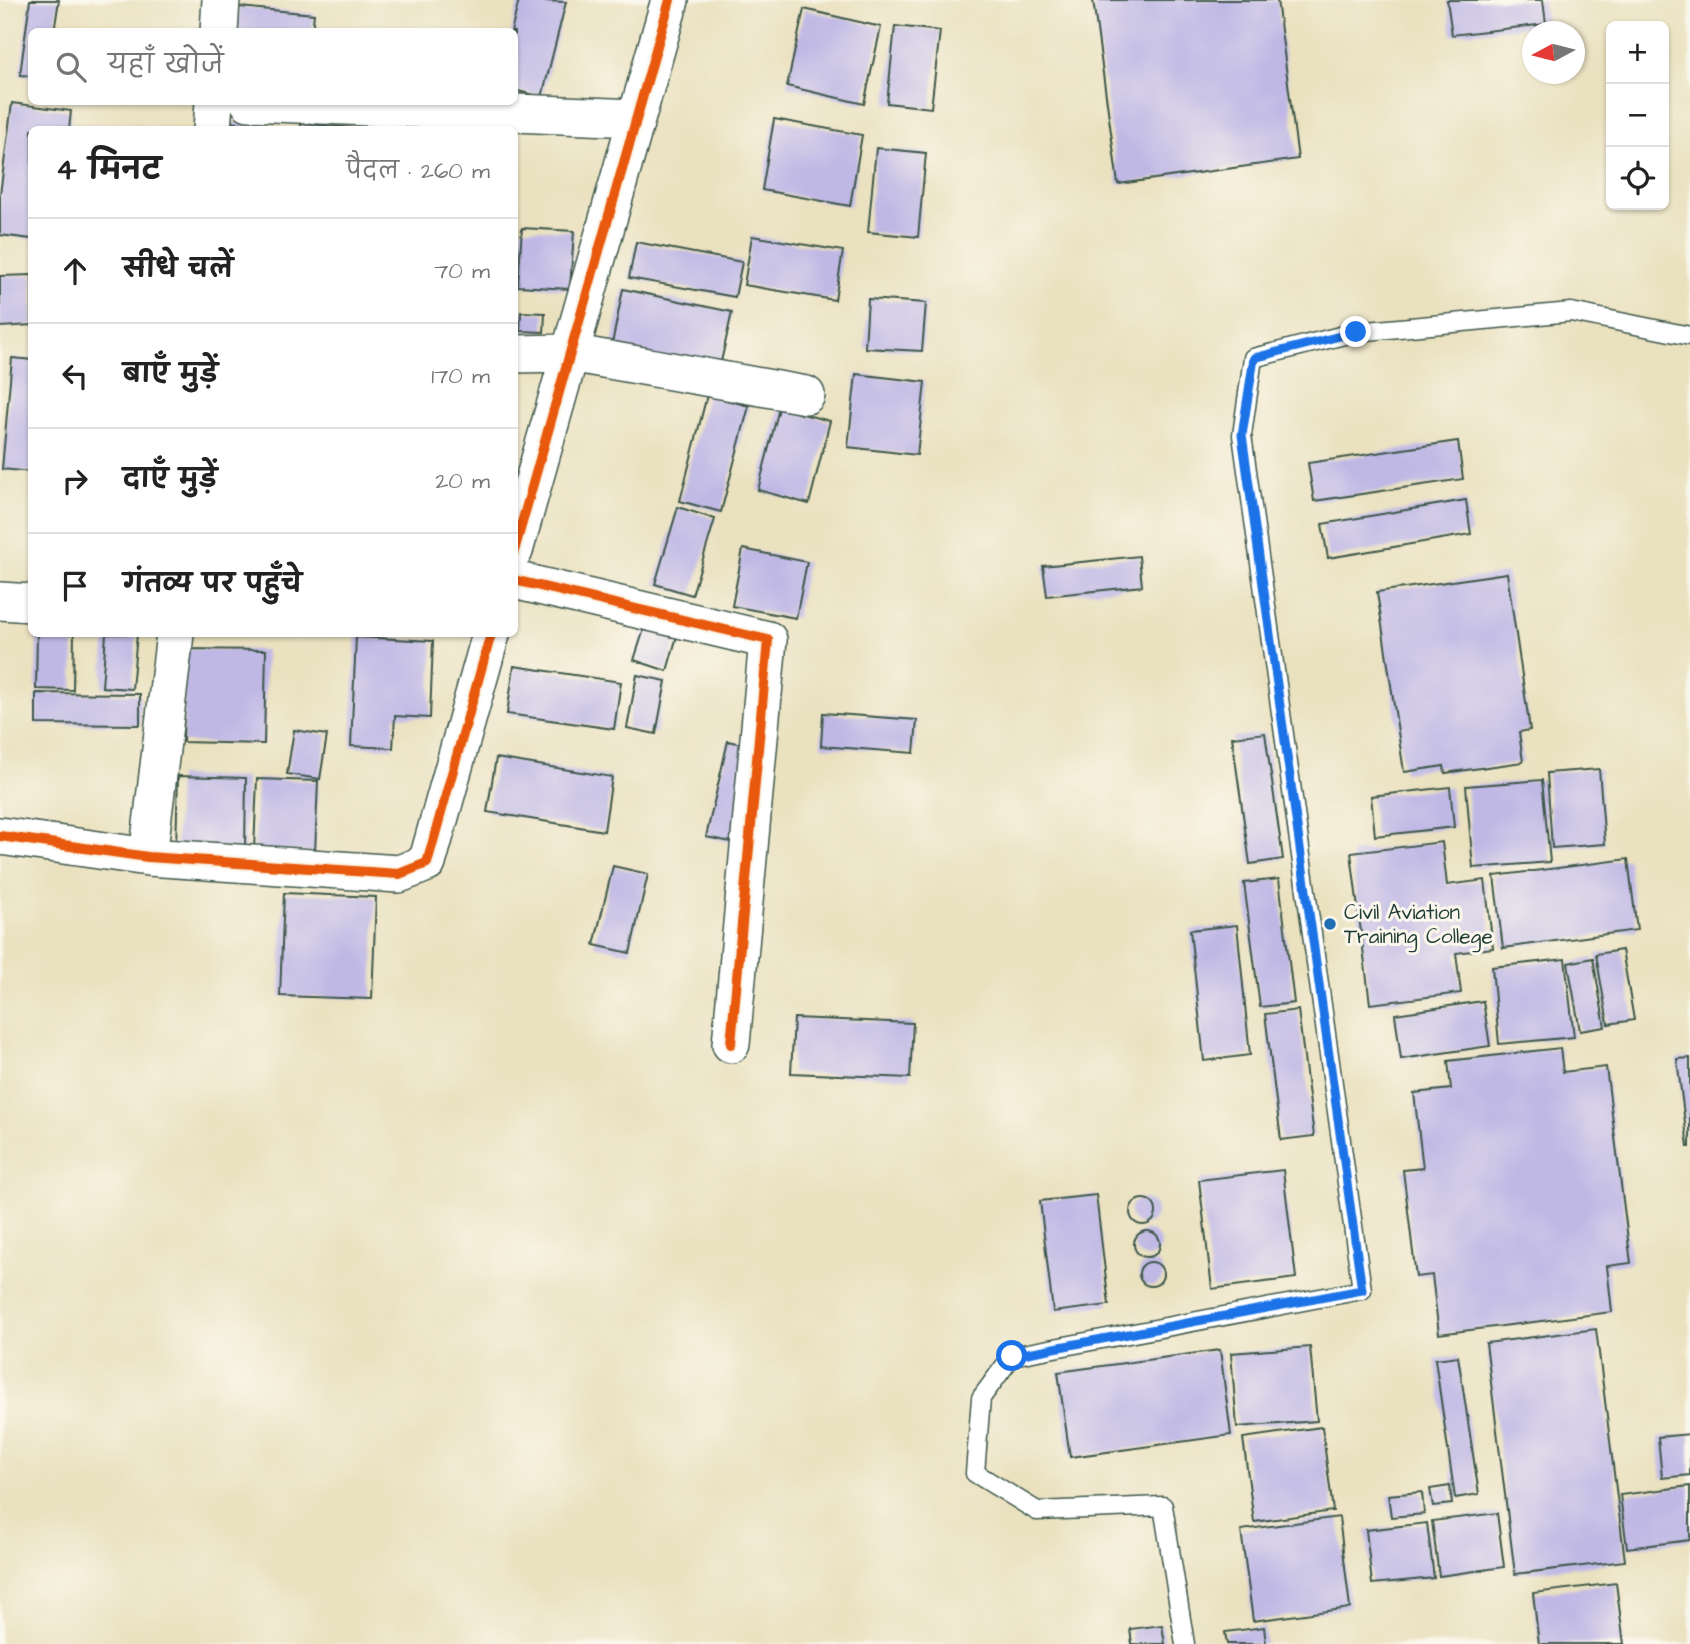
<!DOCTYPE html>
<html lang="hi">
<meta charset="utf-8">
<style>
body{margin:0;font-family:"Architects Daughter","Playpen Sans Deva",sans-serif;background:#f6f6f6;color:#222}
.controls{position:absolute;right:21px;top:21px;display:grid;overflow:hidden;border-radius:10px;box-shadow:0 2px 5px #0004}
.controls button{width:63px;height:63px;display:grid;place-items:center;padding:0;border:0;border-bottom:2px solid #e0e0e0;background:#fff;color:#222;font:35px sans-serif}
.compass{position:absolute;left:1522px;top:21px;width:63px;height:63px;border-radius:50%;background:#fff;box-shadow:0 2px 5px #0004;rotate:263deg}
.stop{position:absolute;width:21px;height:21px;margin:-16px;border:5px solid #1a73e8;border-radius:50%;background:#fff}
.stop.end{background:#1a73e8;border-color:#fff;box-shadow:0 2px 7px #0008}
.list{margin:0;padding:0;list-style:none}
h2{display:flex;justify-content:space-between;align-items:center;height:91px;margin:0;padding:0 28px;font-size:30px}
h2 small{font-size:23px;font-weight:400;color:#767676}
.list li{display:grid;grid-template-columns:46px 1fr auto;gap:21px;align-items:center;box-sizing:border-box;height:105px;padding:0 28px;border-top:2px solid #e0e0e0}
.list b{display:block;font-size:26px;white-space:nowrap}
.list em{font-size:23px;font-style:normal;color:#767676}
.icon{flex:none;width:38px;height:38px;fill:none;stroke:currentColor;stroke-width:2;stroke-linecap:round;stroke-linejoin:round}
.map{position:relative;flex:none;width:1690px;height:1644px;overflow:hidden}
.search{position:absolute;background:#fff;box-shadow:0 2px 5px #0004;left:28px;top:28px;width:490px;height:77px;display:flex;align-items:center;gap:18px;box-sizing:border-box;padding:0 24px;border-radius:10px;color:#767676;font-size:26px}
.panel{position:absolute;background:#fff;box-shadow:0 2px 5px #0004;left:28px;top:126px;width:490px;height:511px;border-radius:10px}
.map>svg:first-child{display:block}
.building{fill:#bfb8e5}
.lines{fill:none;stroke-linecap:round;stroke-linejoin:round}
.service-casing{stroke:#3d5649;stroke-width:21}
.minor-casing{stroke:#3d5649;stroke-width:40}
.service{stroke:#fff;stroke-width:18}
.minor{stroke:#fff;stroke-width:37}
.cycleway-casing{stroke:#fbf7ec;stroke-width:15}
.cycleway{stroke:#e8590c;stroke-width:10}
.route{stroke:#1a73e8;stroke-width:9}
.poi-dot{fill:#1f6fb2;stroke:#fbf7ec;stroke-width:2.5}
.labels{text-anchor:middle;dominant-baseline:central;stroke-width:6;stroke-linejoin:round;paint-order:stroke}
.poi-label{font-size:21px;fill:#1f3d34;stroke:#fbf7ec;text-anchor:start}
</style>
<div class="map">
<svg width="1690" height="1644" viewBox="0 0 1690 1644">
<rect width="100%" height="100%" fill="#fbf7ec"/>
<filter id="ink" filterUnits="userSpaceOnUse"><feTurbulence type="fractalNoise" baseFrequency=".0143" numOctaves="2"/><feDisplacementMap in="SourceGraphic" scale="14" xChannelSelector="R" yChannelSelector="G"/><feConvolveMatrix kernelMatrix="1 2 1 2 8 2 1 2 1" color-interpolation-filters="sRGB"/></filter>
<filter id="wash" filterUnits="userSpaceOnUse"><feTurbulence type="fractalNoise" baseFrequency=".00686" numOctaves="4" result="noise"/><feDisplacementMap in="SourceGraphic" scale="28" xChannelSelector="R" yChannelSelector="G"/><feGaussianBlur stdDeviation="1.57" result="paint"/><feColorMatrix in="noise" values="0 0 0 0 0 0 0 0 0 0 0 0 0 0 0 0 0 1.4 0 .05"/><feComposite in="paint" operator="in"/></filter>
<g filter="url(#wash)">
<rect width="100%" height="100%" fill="#eae1bf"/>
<g id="blocks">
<path class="building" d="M30,0H59L54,32H32V76L20,75Z
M519,0L566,2L542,97L514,90V32H511Z
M1093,0H1277L1298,159L1118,184Z
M1447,0H1543L1546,24L1452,35Z
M239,7L314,14L312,32H237Z
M804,9L881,27L864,104L787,86Z
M895,26L940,31L931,108L887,103Z
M12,103L71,111L69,130H32V239L0,235V194Z
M774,119L862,135L850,206L762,190Z
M229,122L278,128V130H228Z
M301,124L352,128V130H300Z
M876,148L926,153L918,237L868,232Z
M522,228L574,231L570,289L518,286Z
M752,236L843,251L835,300L744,285Z
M636,242L742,262L735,297L629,278Z
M32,275V325L0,327V276Z
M623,289L732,312L719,371L611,349Z
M868,299L926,303L922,351L865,348Z
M521,312L545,313L544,332L520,331Z
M12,358L32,360V472L2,469Z
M856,374L925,382L917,455L848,447Z
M707,395L749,406L721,512L680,501Z
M779,408L830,421L809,504L758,490Z
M1458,441L1463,479L1314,501L1308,463Z
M1466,500L1471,534L1328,558L1322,524Z
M678,507L715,519L692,595L655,584Z
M743,549L807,562L796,618L732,606Z
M1139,556L1142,586L1047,596L1043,566Z
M1507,573L1530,730L1519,732L1523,762L1445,773L1444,766L1404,772L1377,592Z
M645,626L677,636L667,671L634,660Z
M37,634H74L73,690L36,689Z
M106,634H137L132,689L102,687Z
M356,637L433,641L430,718L395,716L393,748L351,746Z
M185,649L266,650L264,744L183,742Z
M514,666L621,682L614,729L507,714Z
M637,675L666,681L656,734L627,728Z
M36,693L140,694V725L36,724Z
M823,713L917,720L914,753L821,746Z
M294,730L327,735L320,779L287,774Z
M1265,733L1283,859L1250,864L1232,737Z
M728,741L763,749L741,844L706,837Z
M496,758L612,777L604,831L487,812Z
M1599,769L1605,844L1552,848L1547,773Z
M178,776L246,778L245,850L176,848Z
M257,779L318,781L315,853L254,850Z
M1542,780L1550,862L1473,868L1466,786Z
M1450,787L1454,827L1375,836L1371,796Z
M1442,842L1447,885L1485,880L1493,948L1456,953L1461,993L1370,1004L1351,853Z
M1628,859L1637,930L1503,948L1494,876Z
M613,866L648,874L630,953L594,945Z
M1279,879L1294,1003L1260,1007L1244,883Z
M284,893L376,897L372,999L280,996Z
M1237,925L1250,1055L1204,1061L1190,930Z
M1622,950L1634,1020L1608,1024L1596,954Z
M1593,958L1605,1027L1580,1031L1568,963Z
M1565,959L1574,1037L1499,1044L1492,967Z
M1483,1001L1490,1046L1401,1059L1395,1014Z
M1298,1010L1314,1136L1281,1140L1265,1014Z
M794,1018L913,1023L910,1078L791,1073Z
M1560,1048L1563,1072L1606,1067L1631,1263L1607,1266L1612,1312L1439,1334L1432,1275L1416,1277L1403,1170L1423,1168L1414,1093L1451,1089L1448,1061Z
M1690,1058V1147H1688L1677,1059Z
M1283,1170L1296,1278L1212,1289L1199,1180Z
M1096,1195L1109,1305L1053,1312L1040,1201Z
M1130 1212a13 13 0 1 1 26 0a13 13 0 1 1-26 0Z
M1134 1244a13 13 0 1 1 26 0a13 13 0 1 1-26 0Z
M1139 1274a12 12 0 1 1 24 0a12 12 0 1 1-24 0Z
M1596,1329L1625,1561L1515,1574L1486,1343Z
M1310,1347L1317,1421L1237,1427L1231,1353Z
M1220,1350L1231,1435L1070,1457L1058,1372Z
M1458,1356L1479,1494L1455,1498L1435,1359Z
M1322,1427L1333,1511L1254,1522L1243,1438Z
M1690,1434V1475L1662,1478L1658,1437Z
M1450,1486L1452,1504L1433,1506L1430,1489Z
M1690,1486V1540L1627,1548L1620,1495Z
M1422,1492L1424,1514L1391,1517L1388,1495Z
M1497,1513L1504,1567L1439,1576L1432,1521Z
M1339,1517L1350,1608L1253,1621L1241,1530Z
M1427,1523L1434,1578L1372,1584L1366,1530Z
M1616,1583L1624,1644H1539L1533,1593Z
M1162,1625L1165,1644H1132L1130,1629Z
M1264,1627L1266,1644H1227L1225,1632Z"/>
</g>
</g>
<g filter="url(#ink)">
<use href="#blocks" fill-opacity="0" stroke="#3d5649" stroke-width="2"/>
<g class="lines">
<g class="service-casing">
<path id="service" d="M1185,1644L1163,1506L1037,1511L975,1473L981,1398L1012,1356L1362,1290L1242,435L1253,358L1356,332L1571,312L1690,336"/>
</g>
<g class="minor-casing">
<path id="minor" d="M219,32L221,0
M249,102L636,118
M212,130L214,102
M514,354L570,353L806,395
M514,551L670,0
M514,580L768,640L731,1044
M0,601L32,603
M0,836L148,857L399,874L427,863L491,634
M148,857L175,634"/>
</g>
<use href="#service" class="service"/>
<use href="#minor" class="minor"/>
<g class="cycleway-casing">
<path id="cycleway" d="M514,551L670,0
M514,580L768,640L731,1044
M0,836L148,857L399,874L427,863L491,634"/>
</g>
<use href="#cycleway" class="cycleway"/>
</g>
</g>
<g class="lines" filter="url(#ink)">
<path class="route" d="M1012,1356L1362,1290L1242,435L1254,358L1356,332"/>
</g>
<circle class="poi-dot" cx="1330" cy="924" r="7"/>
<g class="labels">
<g class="poi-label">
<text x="1344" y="912">Civil Aviation<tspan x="1344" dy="24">Training College</tspan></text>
</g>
</g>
</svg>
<div class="controls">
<button>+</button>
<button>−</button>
<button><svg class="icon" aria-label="locate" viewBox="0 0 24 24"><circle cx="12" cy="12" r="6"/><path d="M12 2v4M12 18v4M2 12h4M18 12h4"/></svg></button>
</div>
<svg class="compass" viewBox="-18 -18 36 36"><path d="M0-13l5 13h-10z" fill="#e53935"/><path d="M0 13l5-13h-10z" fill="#767676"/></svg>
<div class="stop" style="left:1012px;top:1356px"></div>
<div class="stop end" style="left:1356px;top:332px"></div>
<div class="search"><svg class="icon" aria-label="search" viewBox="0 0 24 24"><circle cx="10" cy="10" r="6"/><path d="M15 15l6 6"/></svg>यहाँ खोजें</div>
<section class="panel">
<h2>4 मिनट<small>पैदल · 260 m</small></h2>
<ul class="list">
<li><svg class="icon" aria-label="ahead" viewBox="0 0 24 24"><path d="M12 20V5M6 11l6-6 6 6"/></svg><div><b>सीधे चलें</b></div><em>70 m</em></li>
<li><svg class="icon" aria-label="left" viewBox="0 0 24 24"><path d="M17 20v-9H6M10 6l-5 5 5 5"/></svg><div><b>बाएँ मुड़ें</b></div><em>170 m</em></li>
<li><svg class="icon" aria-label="right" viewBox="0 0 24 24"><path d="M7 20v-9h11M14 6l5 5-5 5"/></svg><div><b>दाएँ मुड़ें</b></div><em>20 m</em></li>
<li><svg class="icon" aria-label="arrive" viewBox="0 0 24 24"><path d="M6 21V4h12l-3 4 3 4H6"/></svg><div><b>गंतव्य पर पहुँचे</b></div></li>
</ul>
</section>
</div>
